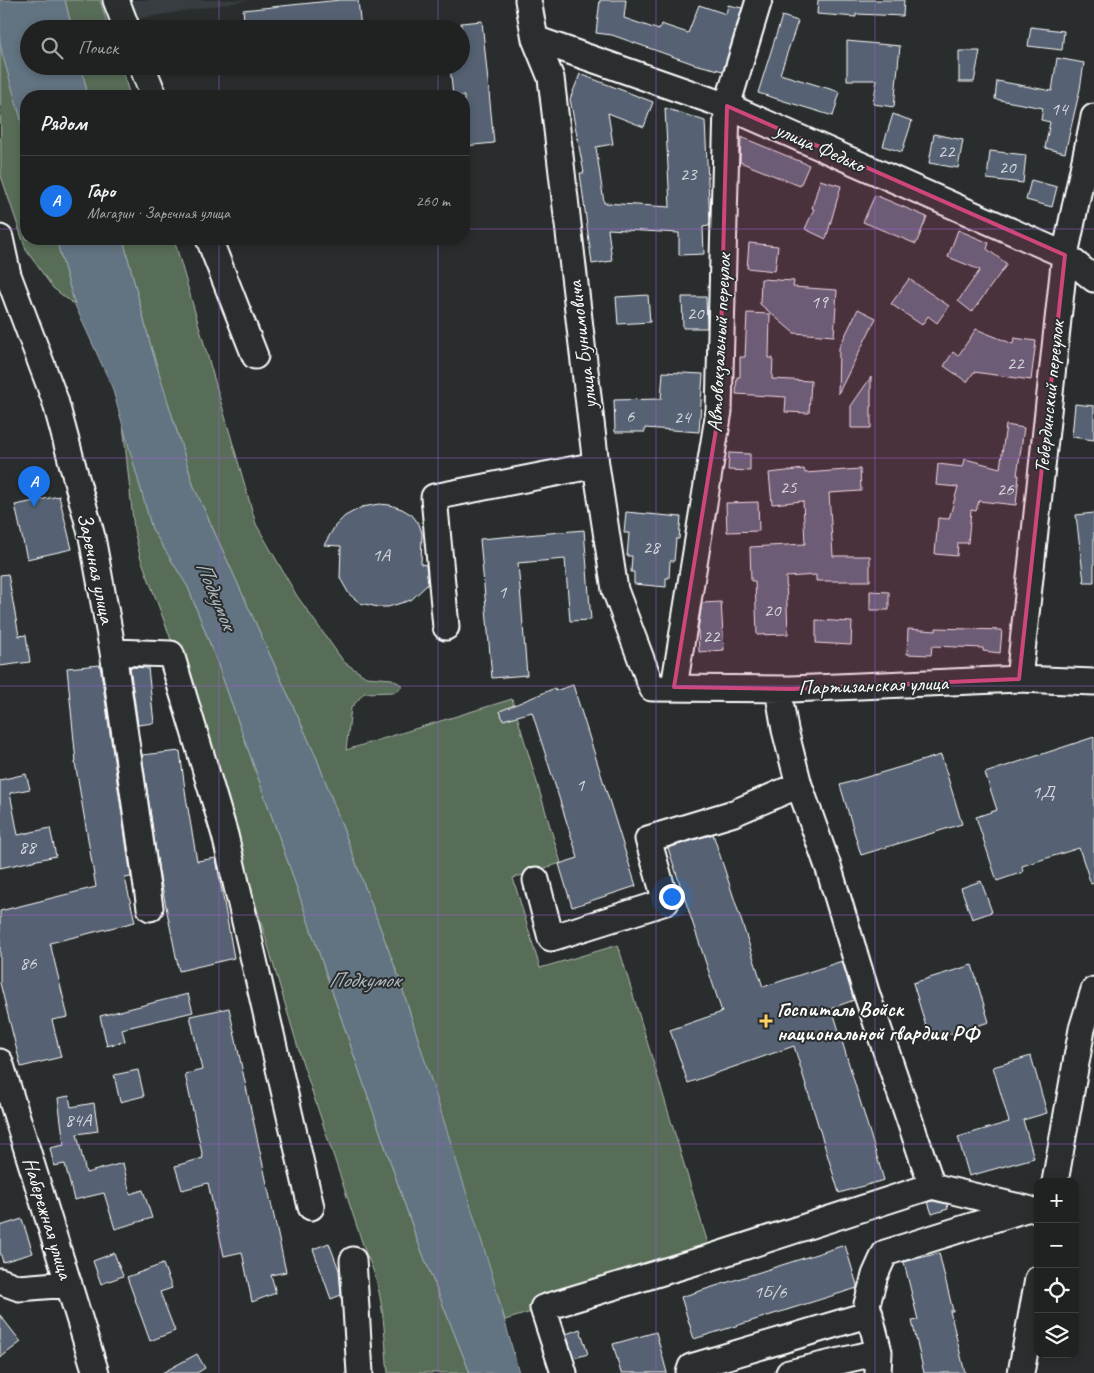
<!DOCTYPE html>
<html lang="ru">
<meta charset="utf-8">
<style>
body{margin:0;font-family:Caveat,sans-serif;background:#2d2f2f;color:#f1f3f6}
.controls{position:absolute;right:15px;bottom:15px;display:grid;overflow:hidden;border-radius:10px;box-shadow:0 2px 8px #0003}
.controls button{width:45px;height:45px;display:grid;place-items:center;padding:0;border:0;border-bottom:1px solid #3d3f40;background:#202222;color:#f1f3f6;font:25px sans-serif}
.you{position:absolute;left:671px;top:896px;width:18px;height:18px;margin:-12px;border:4px solid #fff;border-radius:50%;background:#1a73e8;box-shadow:0 0 0 8px #1a73e833}
.badge{display:grid;place-items:center;width:32px;height:32px;border-radius:50%;background:#1a73e8;color:#fff;font-size:16px;font-weight:700}
.pin{position:absolute;translate:-50% -41px;filter:drop-shadow(0 1px 2px #0008)}
.pin::after{content:'';position:absolute;top:26px;width:18px;height:15px;background:inherit;clip-path:polygon(0 0,100% 0,50% 100%)}
.list{margin:0;padding:0;list-style:none}
h2{display:flex;justify-content:space-between;align-items:center;height:65px;margin:0;padding:0 20px;font-size:21px}
h2 small{font-size:16px;font-weight:400;color:#a2a4a5}
.list li{display:grid;grid-template-columns:32px 1fr auto;gap:15px;align-items:center;box-sizing:border-box;height:90px;padding:0 20px;border-top:1px solid #3d3f40}
.list b{display:block;font-size:19px;white-space:nowrap}
.list p{margin:0;font-size:16px;white-space:nowrap;color:#a2a4a5}
.list em{font-size:16px;font-style:normal;color:#a2a4a5}
.icon{flex:none;width:28px;height:28px;fill:none;stroke:currentColor;stroke-width:2;stroke-linecap:round;stroke-linejoin:round}
.map{position:relative;flex:none;width:1094px;height:1373px;overflow:hidden}
.search{position:absolute;background:#202222;box-shadow:0 2px 8px #0003;left:20px;top:20px;width:450px;height:55px;display:flex;align-items:center;gap:12px;box-sizing:border-box;padding:0 18px;border-radius:28px;color:#a2a4a5;font-size:19px}
.panel{position:absolute;background:#202222;box-shadow:0 2px 8px #0003;left:20px;top:90px;width:450px;height:155px;border-radius:20px}
.map>svg:first-child{display:block}
.built{fill:#383d43}
.green{fill:#596d59;stroke:#acb6ac}
.water{fill:#627381;stroke:#a1abb3}
.building{fill:#576273;stroke:#fff}
.lines{fill:none;stroke-linecap:round;stroke-linejoin:round}
.minor-casing{stroke:#fff;stroke-width:29}
.minor{stroke:#2a2d2e;stroke-width:25}
.marked{fill:#ce467c;fill-opacity:0.2;stroke:#ce467c;stroke-width:4;stroke-linejoin:round}
.grid{fill:none;stroke:#9c61cf;stroke-width:1;stroke-opacity:0.55}
.poi-dot{fill:#ffd166;stroke:#2a2d2e;stroke-width:2}
.labels{text-anchor:middle;dominant-baseline:central;stroke-width:4;stroke-linejoin:round;paint-order:stroke}
.number-label{font-size:19px;fill:#d5d8dc}
.street-label{font-size:21px;fill:#fff;stroke:#2a2d2e}
.poi-label{font-size:21px;font-weight:bold;fill:#fff;stroke:#2a2d2e;text-anchor:start}
.water-label{font-size:22px;font-style:italic;fill:#b0b9c0;stroke:#2a2d2e}
</style>
<div class="map">
<svg width="1094" height="1373" viewBox="0 0 1094 1373">
<rect width="100%" height="100%" fill="#2a2d2e"/>
<filter id="ink" filterUnits="userSpaceOnUse"><feTurbulence type="fractalNoise" baseFrequency=".02" numOctaves="2"/><feDisplacementMap in="SourceGraphic" scale="10" xChannelSelector="R" yChannelSelector="G"/><feConvolveMatrix kernelMatrix="1 2 1 2 8 2 1 2 1" color-interpolation-filters="sRGB"/></filter>
<g filter="url(#ink)">
<path class="built" d="M106,0H249L112,23Z"/>
<path class="green" d="M65,0H100L109,29H72Z
M0,41L26,137V239H56L75,305L53,288L26,250L1,176Z
M81,66H121L130,96H88Z
M123,239H174L256,524L297,596L344,662L366,677L392,679L403,686L395,692L364,693L351,708L346,750L512,699L561,863L513,878L540,968L618,945L712,1257L505,1320L399,978L317,759L194,487L151,347Z
M123,424L152,529L188,587L217,662L289,865L416,1237L470,1373H388C384,1335 384,1287 366,1254L301,1058L203,726L140,556L134,530Z"/>
<path class="water" d="M0,0H65L72,29H29V66H81L88,96H26V137L2,53L0,41Z
M56,239H123L151,347L194,487L317,759L399,978L491,1271L519,1373H470L416,1237L289,865L217,662L188,587L152,529L112,387L75,305Z"/>
<path class="building" d="M340,0H358L361,29H245L243,10Z
M600,0H626L624,18L659,30L661,24L688,33L699,5L726,14L728,5L742,8L723,71L694,64L612,35L596,33Z
M818,0H904L903,16L856,14V17L817,14Z
M782,16L798,21L780,74L840,92L833,116L758,93Z
M482,21L494,143L464,146V96H453L450,66H461V23Z
M1031,27L1064,31L1062,50L1028,46Z
M847,41L900,46L894,107L873,104L877,80H847Z
M959,51H980L974,82H959Z
M1057,58L1084,63L1080,89L1065,153L1045,148L1050,122L1041,120L1043,108L995,99L997,81L1052,91Z
M580,74L653,102L644,127L608,113L613,144L596,147L604,203L670,207L665,108L705,121L710,222L709,226L703,227L704,254L679,255V233L608,229L612,261L592,264L580,173H584L570,99Z
M893,114L912,121L902,152L883,146Z
M934,134L963,140L958,168L929,163Z
M741,137L809,165L800,186L740,162Z
M990,151L1026,155L1023,183L987,179Z
M820,180L841,186L826,239L805,229L814,209L812,208Z
M1031,180L1057,187L1052,207L1026,200Z
M875,195L927,217L916,244L863,222Z
M958,230L989,243L987,249L1007,264L972,312L958,301L980,270L948,257Z
M749,243L778,246L775,271L747,268Z
M761,279L794,281L793,287L837,290L834,336L794,333L760,304Z
M909,279L949,306L937,323L928,316L922,325L891,304Z
M648,295L650,322L618,324L616,297Z
M682,297H706L707,328H683Z
M858,309L876,318L838,394L839,348Z
M747,313L770,314L769,358H773L772,379L811,381L809,413L785,412L786,397L736,394L737,377H740V357H745Z
M976,329L1013,344L1014,338L1036,341L1031,380L974,372L967,382L944,366L953,352L958,356Z
M663,372L703,374L699,432L645,428V432H615L614,400L661,399Z
M871,377V428H851V406Z
M1075,404L1094,406V440L1072,437Z
M1006,425L1024,428L1017,475H1019L1016,505L979,501L976,511L971,510L968,543H958L957,556L935,554L938,518L949,519L958,487L936,485L938,464L963,467L965,459L1000,468Z
M729,453L750,454V471L728,470Z
M804,469L805,473L860,469L861,491L829,493L833,556H870V581H816V575L786,577L788,634L757,635L755,581H751L750,547L805,544L803,501L772,504L769,473Z
M59,496L72,549L27,559L15,505Z
M758,502L759,531L727,532L726,503Z
M379,504L390,505L402,509L412,515L419,524L422,533L421,564L426,565L428,584L411,600L388,607H378L360,603L349,594L340,578L341,546L324,545L335,526L345,516L362,507Z
M626,512L681,517L679,539H676L674,561H670L669,578H666V587L634,584V572H631L632,556H627L629,533H624Z
M1094,513V582H1084L1076,515Z
M584,530L591,620L570,621L565,559L518,563L527,675L492,678L480,539Z
M8,574L19,636L26,635L30,662L0,666V575Z
M870,591L889,592V610H870Z
M721,602L724,650L699,652L698,630L702,603Z
M816,620L852,622L851,645L816,643Z
M936,628L1002,630L1000,653L983,651V648L932,646L931,655L907,654L908,629L936,631Z
M100,665L131,877L125,878L135,922L50,943L68,1017L52,1020L61,1057L21,1067L0,983V911L96,887L75,762H76L67,668Z
M130,667L148,668L154,723L138,725Z
M573,685L636,886L572,907L559,864L578,858L532,712L503,720L500,711L555,688V691Z
M1094,737V883L1091,884L1079,848L1022,866L1023,872L997,881L976,817L997,810L985,773Z
M180,751L186,797L197,861L216,858L234,958L179,971L159,872L142,755Z
M941,755L962,824L861,855L840,785Z
M26,774L30,789L10,793L18,835L50,828L56,856L0,868V780Z
M713,834L763,987L842,961L854,1000L832,1008L884,1180L839,1193L794,1046L688,1083L670,1030L722,1012L668,848Z
M981,881L992,912L972,919L961,888Z
M972,965L989,1022L930,1040L913,983Z
M188,994L193,1012L122,1029L125,1041L107,1046L100,1016Z
M229,1008L286,1272L271,1275L276,1293L252,1302L242,1252L224,1256L208,1183L182,1190L175,1166L203,1158L185,1074L202,1070L190,1016Z
M1031,1056L1047,1113L1023,1120L1034,1158L969,1176L958,1137L1009,1122L993,1067Z
M138,1070L144,1096L120,1102L114,1075Z
M69,1096L71,1107L94,1103L98,1131L77,1134L86,1173L123,1163L130,1194L143,1190L152,1218L115,1229L104,1193L74,1200L65,1164L54,1166L50,1148L64,1145L58,1098Z
M933,1201L947,1204L948,1209L932,1214L928,1202Z
M22,1219L33,1253L3,1262L0,1252V1226Z
M329,1243L339,1270L341,1295L331,1299L313,1249Z
M845,1245L857,1285V1288L694,1339L681,1297Z
M114,1253L123,1276L101,1284L93,1261Z
M939,1253L953,1311H950L965,1373H924L912,1321L918,1320L904,1262Z
M163,1264L172,1288L160,1292L175,1331L150,1341L127,1277Z
M0,1315L21,1342L0,1358Z
M580,1329L588,1354L574,1358L566,1334Z
M656,1332L667,1373H621L613,1344Z
M197,1354L205,1368L197,1373H162Z"/>
<g class="lines">
<g class="minor-casing">
<path id="minor" d="M116,0L127,29
M528,0L535,39L551,78L596,465L615,590L652,688L791,689L1019,679L1094,682
M535,39L727,106L1065,255L1094,279
M142,66L154,96
M0,238L8,275L55,400L92,537L113,652L150,908
M209,239L255,356
M446,627L434,497L596,465
M113,652L171,654L225,835L311,1207
M1019,679L1065,255L1094,117
M674,687L719,411L727,106L759,0
M778,689L785,730L799,785L829,869L867,995L932,1186L1028,1209
M536,880L551,938L666,902L648,839L734,813L799,785
M0,1062L96,1373
M1055,1182L1082,1029L1094,990
M353,1260L360,1373
M0,1281L19,1288L69,1284
M564,1373L543,1308L712,1257L932,1186
M689,1373L691,1367L870,1314
M789,1373L879,1352
M878,1373L879,1352L867,1304L875,1275L885,1253L1026,1209
M1021,1373L1038,1279"/>
</g>
<use href="#minor" class="minor"/>
</g>
</g>
<path class="marked" d="M727,106L1065,255L1019,679L791,689L674,687L719,411Z"/>
<path class="grid" d="M219,0V29M438,0V29M656,0V1373M875,0V1373M219,66V96M438,66V96M0,229H26M464,229H1094M219,239V1373M438,239V1373M0,458H1094M0,686H1094M0,915H1094M0,1144H1094"/>
<path class="poi-dot" d="M763.5 1013.5h5v5h5v5h-5v5h-5v-5h-5v-5h5z"/>
<g class="labels">
<g class="number-label">
<text x="1059" y="109">14</text>
<text x="946" y="151">22</text>
<text x="1007" y="167">20</text>
<text x="688" y="174">23</text>
<text x="819" y="302">19</text>
<text x="695" y="313">20</text>
<text x="1015" y="363">22</text>
<text x="630" y="416">6</text>
<text x="682" y="417">24</text>
<text x="788" y="487">25</text>
<text x="1005" y="489">26</text>
<text x="651" y="547">28</text>
<text x="381" y="555">1А</text>
<text x="502" y="592">1</text>
<text x="772" y="610">20</text>
<text x="711" y="636">22</text>
<text x="580" y="785">1</text>
<text x="1043" y="792">1Д</text>
<text x="27" y="847">88</text>
<text x="28" y="963">86</text>
<text x="78" y="1120">84А</text>
<text x="770" y="1292">1Б/6</text>
</g>
<g class="street-label">
<text transform="translate(820 147) rotate(24)">улица Федько</text>
<text transform="translate(719 343) rotate(-87)">Автовокзальный переулок</text>
<text transform="translate(582 345) rotate(-97)">улица Бунимовича</text>
<text transform="translate(1049 397) rotate(-84)">Тебердинский переулок</text>
<text transform="translate(96 568) rotate(78)">Заречная улица</text>
<text transform="translate(873 685) rotate(-2)">Партизанская улица</text>
<text transform="translate(48 1218) rotate(73)">Набережная улица</text>
</g>
<g class="poi-label">
<text x="777" y="1009">Госпиталь Войск<tspan x="777" dy="24">национальной гвардии РФ</tspan></text>
</g>
<g class="water-label">
<text transform="translate(216 595) rotate(67)">Подкумок</text>
<text x="364" y="980">Подкумок</text>
</g>
</g>
</svg>
<div class="controls">
<button>+</button>
<button>−</button>
<button><svg class="icon" aria-label="locate" viewBox="0 0 24 24"><circle cx="12" cy="12" r="6"/><path d="M12 2v4M12 18v4M2 12h4M18 12h4"/></svg></button>
<button><svg class="icon" aria-label="layers" viewBox="0 0 24 24"><path d="M12 4l9 5-9 5-9-5zM3 14l9 5 9-5"/></svg></button>
</div>
<div class="you"></div>
<div class="pin badge" style="left:34px;top:507px">A</div>
<div class="search"><svg class="icon" aria-label="search" viewBox="0 0 24 24"><circle cx="10" cy="10" r="6"/><path d="M15 15l6 6"/></svg>Поиск</div>
<section class="panel">
<h2>Рядом<small></small></h2>
<ul class="list">
<li><span class="badge">A</span><div><b>Гаро</b><p>Магазин · Заречная улица</p></div><em>260 m</em></li>
</ul>
</section>
</div>
